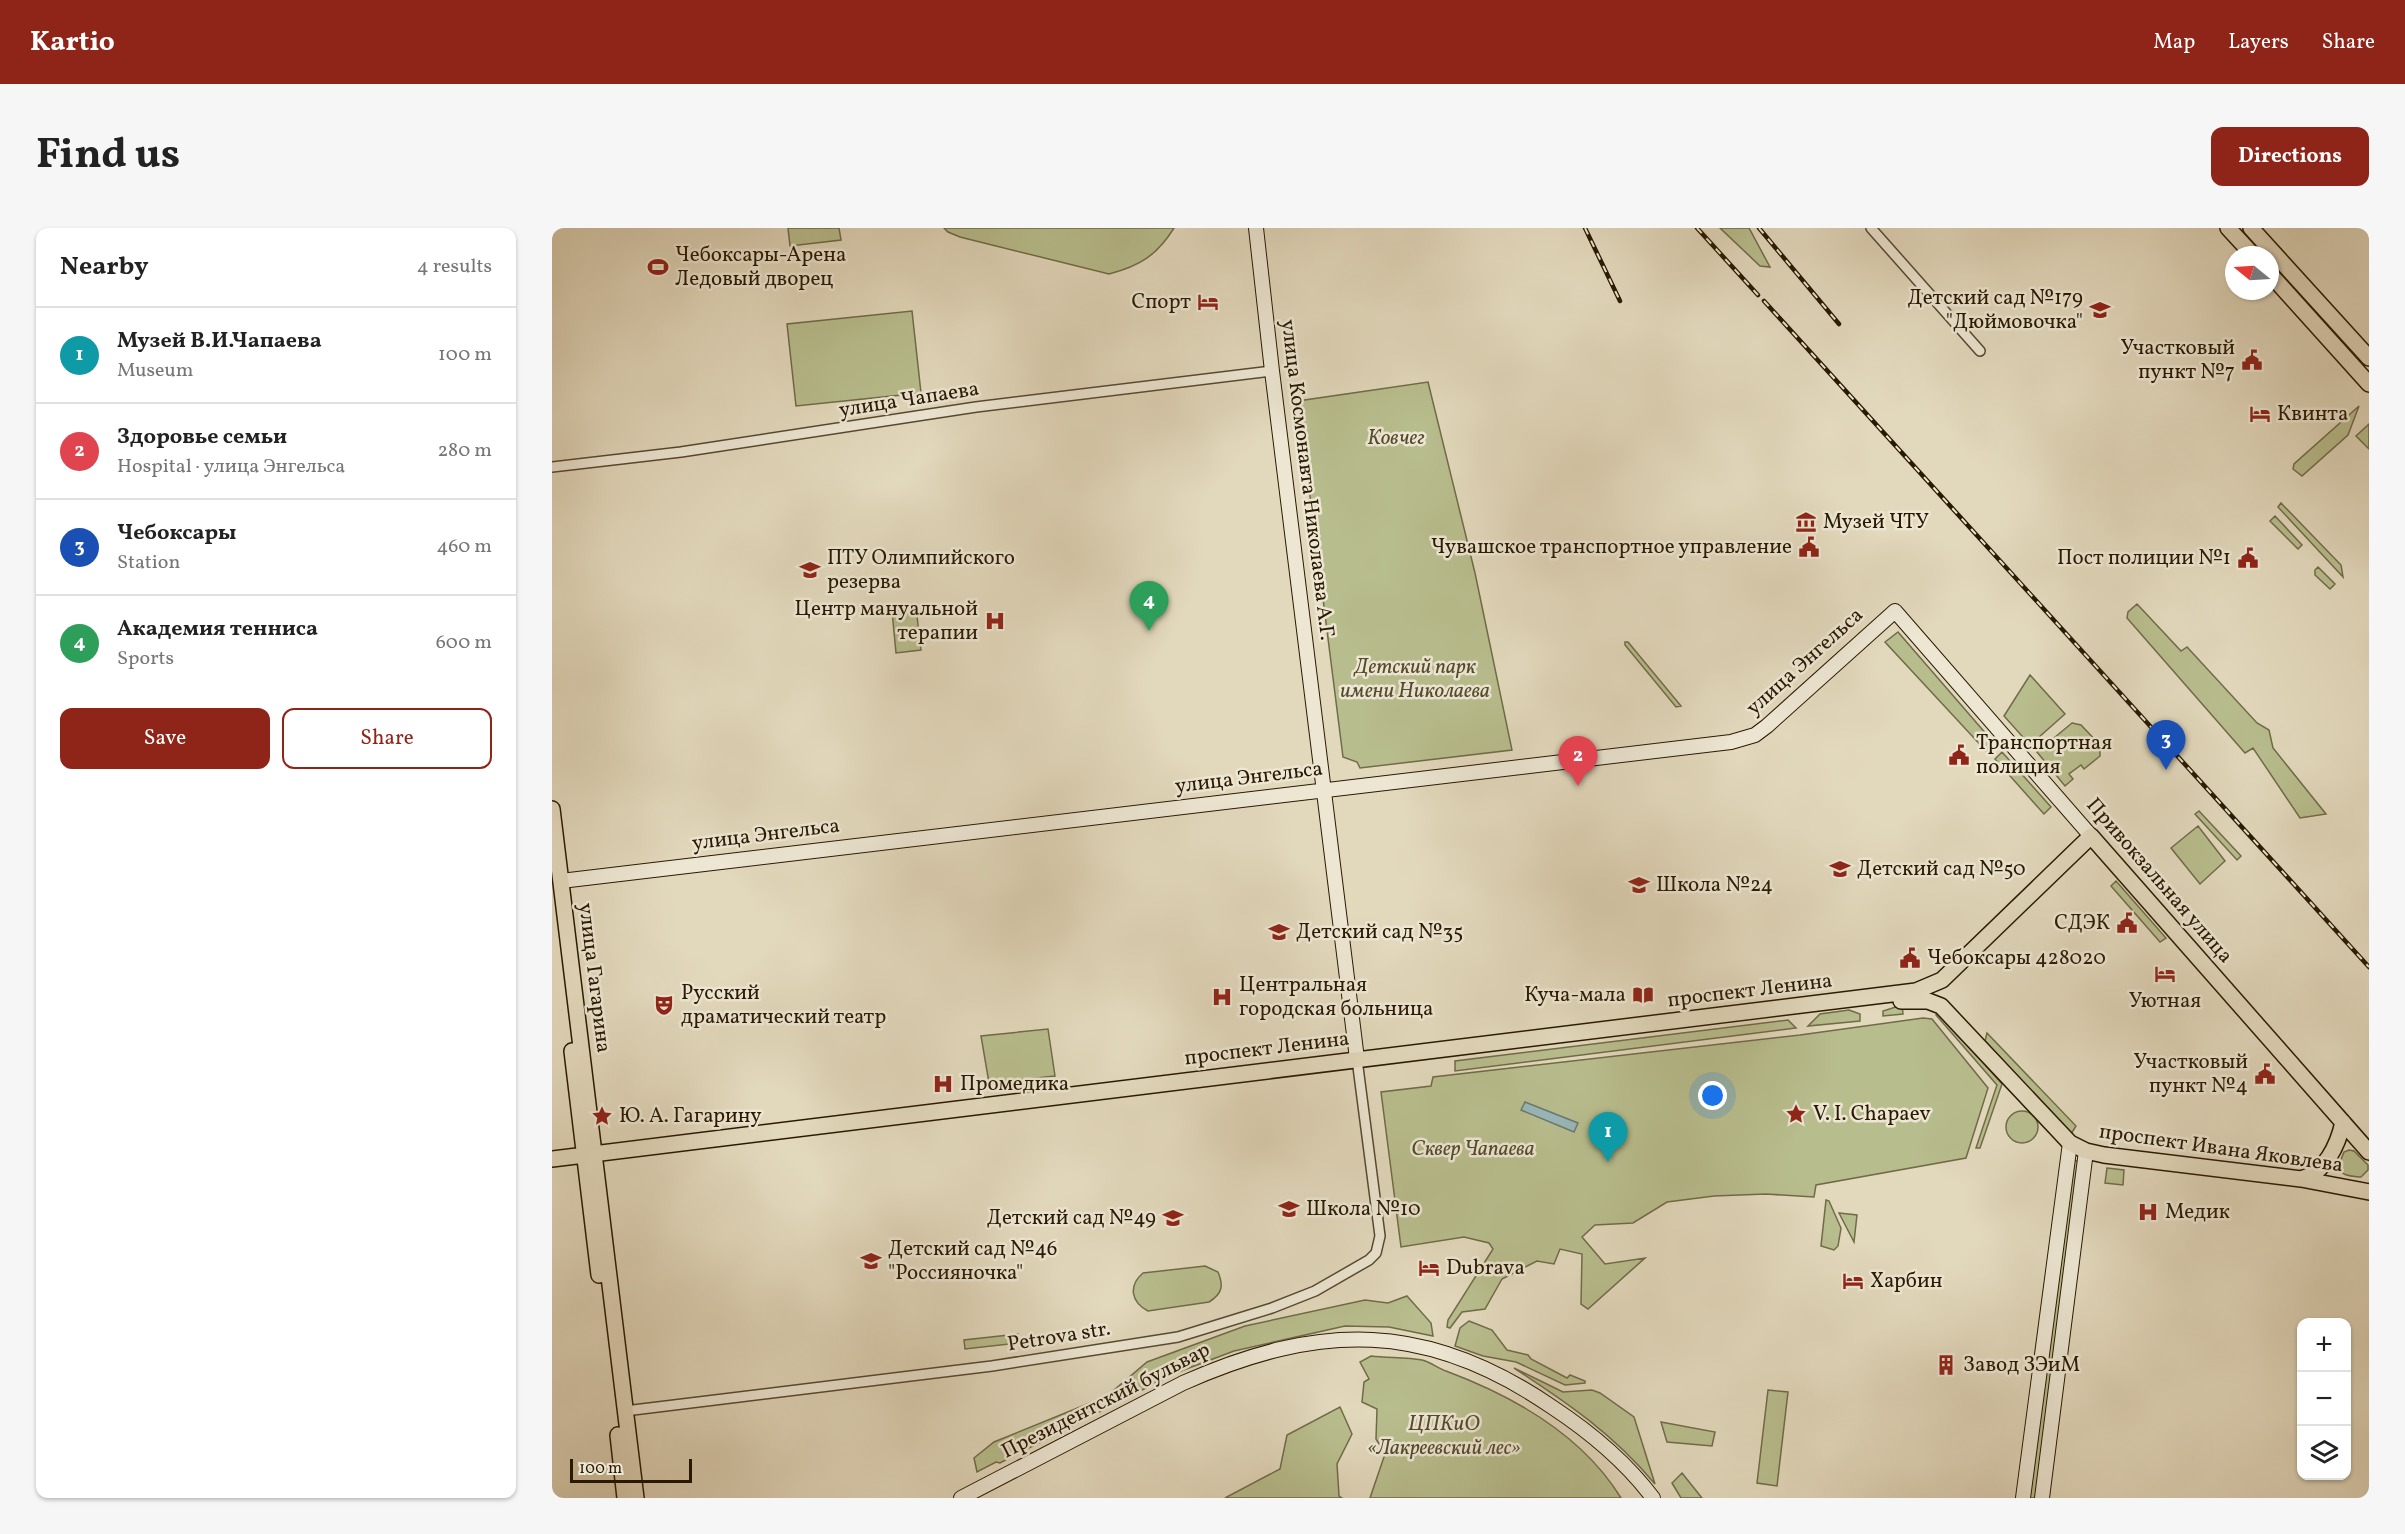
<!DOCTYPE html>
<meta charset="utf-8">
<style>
body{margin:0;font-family:Vollkorn,serif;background:#f6f6f6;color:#222}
.controls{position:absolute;right:18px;bottom:18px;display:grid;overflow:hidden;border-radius:12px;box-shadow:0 2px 4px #0004}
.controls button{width:54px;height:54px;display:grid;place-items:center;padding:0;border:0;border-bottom:2px solid #e0e0e0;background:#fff;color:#222;font:30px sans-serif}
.compass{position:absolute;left:1673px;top:18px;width:54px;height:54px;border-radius:50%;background:#fff;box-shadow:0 2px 4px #0004;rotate:288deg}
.scale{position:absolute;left:18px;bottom:15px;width:122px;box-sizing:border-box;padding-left:6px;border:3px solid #291902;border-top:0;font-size:16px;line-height:21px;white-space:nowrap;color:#291902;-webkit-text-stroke:4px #ece6d3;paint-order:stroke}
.you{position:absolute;left:1161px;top:868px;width:21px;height:21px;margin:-15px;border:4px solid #fff;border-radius:50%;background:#1a73e8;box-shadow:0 0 0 9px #1a73e833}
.badge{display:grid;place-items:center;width:39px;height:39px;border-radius:50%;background:#8f2418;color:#fff;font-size:20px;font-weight:700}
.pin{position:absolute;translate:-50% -50px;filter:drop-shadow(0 2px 3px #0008)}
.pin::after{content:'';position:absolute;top:32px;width:21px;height:18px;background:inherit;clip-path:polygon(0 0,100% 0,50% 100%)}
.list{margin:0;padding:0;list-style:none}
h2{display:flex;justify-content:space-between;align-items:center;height:78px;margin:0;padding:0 24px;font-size:26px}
h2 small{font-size:20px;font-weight:400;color:#767676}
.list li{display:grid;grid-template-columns:39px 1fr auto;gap:18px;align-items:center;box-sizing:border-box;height:96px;padding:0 24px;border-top:2px solid #e0e0e0}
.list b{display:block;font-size:22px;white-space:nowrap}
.list p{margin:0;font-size:20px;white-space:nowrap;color:#767676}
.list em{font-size:20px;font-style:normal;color:#767676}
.actions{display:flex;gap:12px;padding:18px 24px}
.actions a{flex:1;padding:14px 0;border:2px solid #8f2418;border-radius:12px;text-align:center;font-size:21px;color:#8f2418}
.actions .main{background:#8f2418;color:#fff}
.icon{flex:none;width:33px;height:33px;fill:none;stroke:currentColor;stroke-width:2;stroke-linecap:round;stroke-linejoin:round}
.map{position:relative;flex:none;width:1817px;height:1270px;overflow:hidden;border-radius:12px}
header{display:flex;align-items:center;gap:36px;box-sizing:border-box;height:84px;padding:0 30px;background:#8f2418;color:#fff}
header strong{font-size:28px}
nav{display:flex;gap:33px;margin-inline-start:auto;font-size:21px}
.intro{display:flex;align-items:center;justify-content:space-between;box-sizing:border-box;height:144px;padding:0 36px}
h1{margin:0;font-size:42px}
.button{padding:15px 27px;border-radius:12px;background:#8f2418;color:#fff;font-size:21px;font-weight:700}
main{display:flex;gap:36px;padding:0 36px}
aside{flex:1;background:#fff;border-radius:12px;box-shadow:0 2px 4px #0004}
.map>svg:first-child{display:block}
.green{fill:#b8bd8d;stroke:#706b48;stroke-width:1.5}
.water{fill:#97b8b9;stroke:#6b7870;stroke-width:1.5}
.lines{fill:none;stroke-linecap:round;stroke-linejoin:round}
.street-casing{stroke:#574930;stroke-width:12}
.secondary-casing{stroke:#291902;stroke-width:16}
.primary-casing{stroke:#291902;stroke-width:18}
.street{stroke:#ece6d3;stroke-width:9}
.secondary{stroke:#ece6d3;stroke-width:14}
.primary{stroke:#e2d8bc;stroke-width:15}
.rail-casing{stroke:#291902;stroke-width:4.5}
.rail{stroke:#ece6d3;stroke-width:2;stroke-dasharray:7;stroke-linecap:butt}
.labels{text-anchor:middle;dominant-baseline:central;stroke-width:5;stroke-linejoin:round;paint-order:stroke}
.poi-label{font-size:21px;fill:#291902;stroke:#ece6d3;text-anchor:start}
.street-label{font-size:21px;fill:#291902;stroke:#ece6d3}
.park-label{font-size:21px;font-style:italic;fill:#544a2c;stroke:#ece6d3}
</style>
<header>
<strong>Kartio</strong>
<nav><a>Map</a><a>Layers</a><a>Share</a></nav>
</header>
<div class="intro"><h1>Find us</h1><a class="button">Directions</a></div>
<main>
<aside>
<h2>Nearby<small>4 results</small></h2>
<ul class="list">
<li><span class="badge" style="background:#0f9aa8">1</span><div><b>Музей В.И.Чапаева</b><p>Museum</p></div><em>100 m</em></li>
<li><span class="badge" style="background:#e0444e">2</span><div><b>Здоровье семьи</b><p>Hospital · улица Энгельса</p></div><em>280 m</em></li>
<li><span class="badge" style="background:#1a4fb4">3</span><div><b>Чебоксары</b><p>Station</p></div><em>460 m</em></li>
<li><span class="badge" style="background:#2e9e5b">4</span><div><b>Академия тенниса</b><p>Sports</p></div><em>600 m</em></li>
</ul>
<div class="actions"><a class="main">Save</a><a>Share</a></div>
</aside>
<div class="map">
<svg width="1817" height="1270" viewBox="0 0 1817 1270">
<rect width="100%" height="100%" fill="#e2d8bc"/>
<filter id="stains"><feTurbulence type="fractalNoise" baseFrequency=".00333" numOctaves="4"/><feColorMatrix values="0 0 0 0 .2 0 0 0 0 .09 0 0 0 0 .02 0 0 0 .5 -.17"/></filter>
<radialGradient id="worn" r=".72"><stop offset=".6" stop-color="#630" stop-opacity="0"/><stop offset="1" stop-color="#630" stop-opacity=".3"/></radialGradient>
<path class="green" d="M236,0H287L289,12L238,18Z
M392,0H622C605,27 588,38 557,46L408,9L396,4Z
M1168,0H1197L1218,39L1208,38Z
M1718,28L1810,130L1808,134L1718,34Z
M360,83L369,165L244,178L235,96Z
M876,154L923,345L960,522L808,540L805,534L791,529L746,173Z
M1807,178L1796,207L1750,248L1741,241L1742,236Z
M1817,196V221L1804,208Z
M1729,275L1789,337L1791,349L1726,279Z
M1723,288L1750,317L1746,321L1718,293Z
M1766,339L1783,356L1778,361L1763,347V342Z
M1585,376L1629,423L1635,419L1705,495L1717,502L1721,520L1774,586L1748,590L1701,520L1693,525L1575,390L1576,384Z
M364,380L369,422L344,425L340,383Z
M1346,404L1442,515L1434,523L1333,414Z
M1073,414H1076L1129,478L1124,479L1073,417Z
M1478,447L1513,486L1478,517L1452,488Z
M1520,495L1529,497L1548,517V528L1532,541L1529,537L1517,546L1521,551L1513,558L1485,524Z
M1450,524L1499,579L1492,586L1443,531Z
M1647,583L1689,628L1685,632L1643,586Z
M1646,598L1673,633L1648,656L1619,620Z
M1564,653L1614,710L1608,714L1559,658Z
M1350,777L1351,786L1331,788V783Z
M1297,782L1308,786V793L1256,798L1268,786Z
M1387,785L1450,856L1428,920H1424L1445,857L1384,787Z
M1371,790L1380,791L1436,860L1414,930L1264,957L1262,969L1214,966L1162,968L1115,974L1081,995L1043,997L1030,1009L1053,1036L1093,1030L1036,1081L1029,1076L1030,1026L1008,1021L1002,1036L985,1033L950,1051L933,1081L910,1084L898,1100L895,1099L896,1092L941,1021L937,1015L912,1009L849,1019L829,864L879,858L881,849L1248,807Z
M1236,792L1244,800L903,843V833Z
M496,801L503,848L437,855L429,808Z
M1435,805L1524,898L1519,906L1433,813Z
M1454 899a16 16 0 1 1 32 0a16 16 0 1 1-32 0Z
M1797,922L1802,923L1816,937V942L1809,949C1800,948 1790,949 1786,939L1792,924Z
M1521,932L1529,934L1487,1270H1475Z
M1555,940L1572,942L1571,957L1553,955Z
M1274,972L1277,973L1289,1000L1286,1018L1282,1022L1269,1018Z
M1287,985L1305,987L1302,1014Z
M653,1038L666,1044C672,1058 670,1066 657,1074L596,1083C579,1074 576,1058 591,1045Z
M855,1068L879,1095L881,1108L837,1099L793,1098L682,1123L621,1146L448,1235L444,1234L425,1244L422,1230L442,1214L555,1168L595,1134L693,1098L813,1072L836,1075Z
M917,1093L940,1102L955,1122L976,1127L979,1131L1015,1150L1018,1147L1033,1153V1155L1013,1157L964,1134L931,1128L903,1118L908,1100Z
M466,1106L467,1115L413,1121L412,1112Z
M819,1128C836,1130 854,1129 870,1132C878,1134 886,1140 894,1143C961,1168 1031,1208 1069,1270H818L833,1226L824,1211L825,1181L810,1174L812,1154L817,1151L808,1134Z
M962,1140L1011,1164L1040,1162L1048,1165L1082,1189L1103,1256C1061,1206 1016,1175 962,1140Z
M1216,1162L1236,1164L1225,1258L1205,1255Z
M788,1179L800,1206L785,1236L787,1268L790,1270H673L728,1241L735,1207Z
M1109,1194L1163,1204L1160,1218L1115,1214Z
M1130,1245L1150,1270H1129L1120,1255Z"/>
<path class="water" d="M973,874L1026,895L1022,904L969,882Z"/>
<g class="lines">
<g class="street-casing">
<path id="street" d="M1319,0L1428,123
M0,239L129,224L424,179L720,143
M73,1183L440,1138L626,1109L720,1080L763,1063L817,1032L824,1025L828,1008L806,839"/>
</g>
<g class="secondary-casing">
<path id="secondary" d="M704,0L720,143L805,831
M9,653L1179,514L1203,507L1215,498L1343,383L1539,608
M409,1270L631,1155C768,1094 875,1093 1000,1179C1038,1204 1074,1234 1101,1270
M1471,1270L1518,915
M1490,1270L1534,923"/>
</g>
<g class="primary-casing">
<path id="primary" d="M1676,0L1701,27
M1699,0L1817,130
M1718,46L1817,156
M0,581L84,1270
M1349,773H1376L1389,778L1518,915L1534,923L1552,927L1749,951L1817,964
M20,823L47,1047
M0,931L1364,763L1390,752L1539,608L1817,924
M1749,951C1773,945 1786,917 1791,894
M66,1207L73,1270"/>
</g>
<use href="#street" class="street"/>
<use href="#secondary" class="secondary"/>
<use href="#primary" class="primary"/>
<g class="rail-casing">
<path id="rail" d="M1033,0L1068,73
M1145,0L1206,67
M1207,0L1287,96
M1212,73L1817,739"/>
</g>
<use href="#rail" class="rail"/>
</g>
<defs>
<g id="stadium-bare" transform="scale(1.62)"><path d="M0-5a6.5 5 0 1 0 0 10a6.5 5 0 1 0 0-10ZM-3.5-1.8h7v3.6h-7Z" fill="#8f2418" stroke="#ece6d3" stroke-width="2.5" paint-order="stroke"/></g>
<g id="hotel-bare" transform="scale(1.62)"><path d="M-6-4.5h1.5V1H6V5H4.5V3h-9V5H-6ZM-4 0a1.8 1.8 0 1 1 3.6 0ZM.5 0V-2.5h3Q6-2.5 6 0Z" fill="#8f2418" stroke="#ece6d3" stroke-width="2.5" paint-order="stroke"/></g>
<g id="school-bare" transform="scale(1.62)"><path d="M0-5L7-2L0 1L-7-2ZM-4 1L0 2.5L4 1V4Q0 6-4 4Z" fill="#8f2418" stroke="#ece6d3" stroke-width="2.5" paint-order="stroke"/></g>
<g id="civic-bare" transform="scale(1.62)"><path d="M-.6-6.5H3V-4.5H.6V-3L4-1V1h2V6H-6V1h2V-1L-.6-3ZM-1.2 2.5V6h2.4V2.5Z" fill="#8f2418" stroke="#ece6d3" stroke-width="2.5" paint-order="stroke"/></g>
<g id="museum-bare" transform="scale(1.62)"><path d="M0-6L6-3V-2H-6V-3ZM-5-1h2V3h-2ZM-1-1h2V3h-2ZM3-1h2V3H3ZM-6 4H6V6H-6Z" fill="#8f2418" stroke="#ece6d3" stroke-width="2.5" paint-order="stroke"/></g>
<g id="hospital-bare" transform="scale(1.62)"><path d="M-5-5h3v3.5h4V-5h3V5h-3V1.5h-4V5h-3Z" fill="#8f2418" stroke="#ece6d3" stroke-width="2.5" paint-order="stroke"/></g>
<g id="library-bare" transform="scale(1.62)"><path d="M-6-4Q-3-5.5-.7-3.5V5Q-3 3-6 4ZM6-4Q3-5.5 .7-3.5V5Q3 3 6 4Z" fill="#8f2418" stroke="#ece6d3" stroke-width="2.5" paint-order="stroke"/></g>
<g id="theatre-bare" transform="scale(1.62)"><path d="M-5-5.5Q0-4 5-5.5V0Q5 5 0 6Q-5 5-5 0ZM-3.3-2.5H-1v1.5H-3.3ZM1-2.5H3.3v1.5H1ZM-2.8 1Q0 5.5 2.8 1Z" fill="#8f2418" stroke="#ece6d3" stroke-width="2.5" paint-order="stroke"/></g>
<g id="sight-bare" transform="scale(1.62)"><path d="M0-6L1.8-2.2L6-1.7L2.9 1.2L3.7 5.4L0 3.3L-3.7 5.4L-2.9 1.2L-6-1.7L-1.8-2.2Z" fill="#8f2418" stroke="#ece6d3" stroke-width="2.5" paint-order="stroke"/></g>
<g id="building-bare" transform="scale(1.62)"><path d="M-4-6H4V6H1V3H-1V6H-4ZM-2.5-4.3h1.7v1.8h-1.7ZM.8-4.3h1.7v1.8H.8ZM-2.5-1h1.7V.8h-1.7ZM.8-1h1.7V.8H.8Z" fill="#8f2418" stroke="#ece6d3" stroke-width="2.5" paint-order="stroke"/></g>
</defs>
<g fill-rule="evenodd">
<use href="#stadium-bare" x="106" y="39"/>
<use href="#hotel-bare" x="656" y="74"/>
<use href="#school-bare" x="1548" y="82"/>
<use href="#civic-bare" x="1700" y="132"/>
<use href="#hotel-bare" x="1708" y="186"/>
<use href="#museum-bare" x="1254" y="294"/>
<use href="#civic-bare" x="1257" y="319"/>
<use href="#civic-bare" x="1696" y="330"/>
<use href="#school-bare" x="258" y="342"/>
<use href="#hospital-bare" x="443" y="393"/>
<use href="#civic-bare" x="1407" y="527"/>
<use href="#school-bare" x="1288" y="641"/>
<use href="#school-bare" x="1087" y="657"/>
<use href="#civic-bare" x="1575" y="695"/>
<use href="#school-bare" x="727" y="704"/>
<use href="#civic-bare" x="1358" y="730"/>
<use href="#hotel-bare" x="1613" y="746"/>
<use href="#library-bare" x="1091" y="767"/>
<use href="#hospital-bare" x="670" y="769"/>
<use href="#theatre-bare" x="112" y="777"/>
<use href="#civic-bare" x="1713" y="846"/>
<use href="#hospital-bare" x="391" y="856"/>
<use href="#sight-bare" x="1244" y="886"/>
<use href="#sight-bare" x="50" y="888"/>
<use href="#school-bare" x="737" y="981"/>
<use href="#hospital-bare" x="1596" y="984"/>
<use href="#school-bare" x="621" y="990"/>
<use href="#school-bare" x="319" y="1033"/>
<use href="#hotel-bare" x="877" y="1040"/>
<use href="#hotel-bare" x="1301" y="1053"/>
<use href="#building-bare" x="1394" y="1137"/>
</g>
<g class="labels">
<g class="poi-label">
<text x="123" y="27">Чебоксары-Арена<tspan x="123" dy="24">Ледовый дворец</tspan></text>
<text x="1531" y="70" text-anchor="end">Детский сад №179<tspan x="1531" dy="24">"Дюймовочка"</tspan></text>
<text x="639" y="74" text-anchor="end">Спорт</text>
<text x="1683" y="120" text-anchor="end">Участковый<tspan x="1683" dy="24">пункт №7</tspan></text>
<text x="1725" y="186">Квинта</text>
<text x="1271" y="294">Музей ЧТУ</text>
<text x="1240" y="319" text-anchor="end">Чувашское транспортное управление</text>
<text x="275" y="330">ПТУ Олимпийского<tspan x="275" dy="24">резерва</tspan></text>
<text x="1679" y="330" text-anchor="end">Пост полиции №1</text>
<text x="426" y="381" text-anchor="end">Центр мануальной<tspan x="426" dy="24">терапии</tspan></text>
<text x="1424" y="515">Транспортная<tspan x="1424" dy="24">полиция</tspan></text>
<text x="1305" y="641">Детский сад №50</text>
<text x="1104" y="657">Школа №24</text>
<text x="1558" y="695" text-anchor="end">СДЭК</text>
<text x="744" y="704">Детский сад №35</text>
<text x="1375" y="730">Чебоксары 428020</text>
<text x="687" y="757">Центральная<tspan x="687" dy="24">городская больница</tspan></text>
<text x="129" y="765">Русский<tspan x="129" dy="24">драматический театр</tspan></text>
<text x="1074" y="767" text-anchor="end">Куча-мала</text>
<text x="1613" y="773" text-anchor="middle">Уютная</text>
<text x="1696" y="834" text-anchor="end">Участковый<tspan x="1696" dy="24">пункт №4</tspan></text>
<text x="408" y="856">Промедика</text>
<text x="1261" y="886">V. I. Chapaev</text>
<text x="67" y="888">Ю. А. Гагарину</text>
<text x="754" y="981">Школа №10</text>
<text x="1613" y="984">Медик</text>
<text x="604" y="990" text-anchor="end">Детский сад №49</text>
<text x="336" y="1021">Детский сад №46<tspan x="336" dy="24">"Россияночка"</tspan></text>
<text x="894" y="1040">Dubrava</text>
<text x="1318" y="1053">Харбин</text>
<text x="1411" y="1137">Завод ЗЭиМ</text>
</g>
<g class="street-label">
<text transform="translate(357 172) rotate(-9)">улица Чапаева</text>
<text transform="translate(755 252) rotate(83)">улица Космонавта Николаева А.Г.</text>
<text transform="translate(1253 434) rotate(-42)">улица Энгельса</text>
<text transform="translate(697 550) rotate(-7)">улица Энгельса</text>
<text transform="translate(214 607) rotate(-7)">улица Энгельса</text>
<text transform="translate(1607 653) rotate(49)">Привокзальная улица</text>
<text transform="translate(42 750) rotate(83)">улица Гагарина</text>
<text transform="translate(1198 763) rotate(-7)">проспект Ленина</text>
<text transform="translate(715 821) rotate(-7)">проспект Ленина</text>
<text transform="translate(1669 921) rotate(8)">проспект Ивана Яковлева</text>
<text transform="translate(507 1109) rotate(-9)">Petrova str.</text>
<text transform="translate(554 1173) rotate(-27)">Президентский бульвар</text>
</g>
<g class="park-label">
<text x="844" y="210">Ковчег</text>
<text x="863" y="439">Детский парк<tspan x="863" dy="24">имени Николаева</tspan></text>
<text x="921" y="921">Сквер Чапаева</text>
<text x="892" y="1196">ЦПКиО<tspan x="892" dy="24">«Лакреевский лес»</tspan></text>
</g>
</g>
<rect width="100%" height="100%" filter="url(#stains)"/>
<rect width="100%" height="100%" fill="url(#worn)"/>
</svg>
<div class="controls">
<button>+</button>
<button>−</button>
<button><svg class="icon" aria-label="layers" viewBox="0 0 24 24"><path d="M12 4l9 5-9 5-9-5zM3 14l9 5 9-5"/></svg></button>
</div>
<svg class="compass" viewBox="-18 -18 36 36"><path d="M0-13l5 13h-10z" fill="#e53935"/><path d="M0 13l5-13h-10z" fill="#767676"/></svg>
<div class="scale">100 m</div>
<div class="you"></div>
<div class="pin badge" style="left:1056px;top:934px;background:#0f9aa8">1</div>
<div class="pin badge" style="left:1026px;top:558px;background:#e0444e">2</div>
<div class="pin badge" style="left:1614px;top:542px;background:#1a4fb4">3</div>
<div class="pin badge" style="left:597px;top:403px;background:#2e9e5b">4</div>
</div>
</main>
